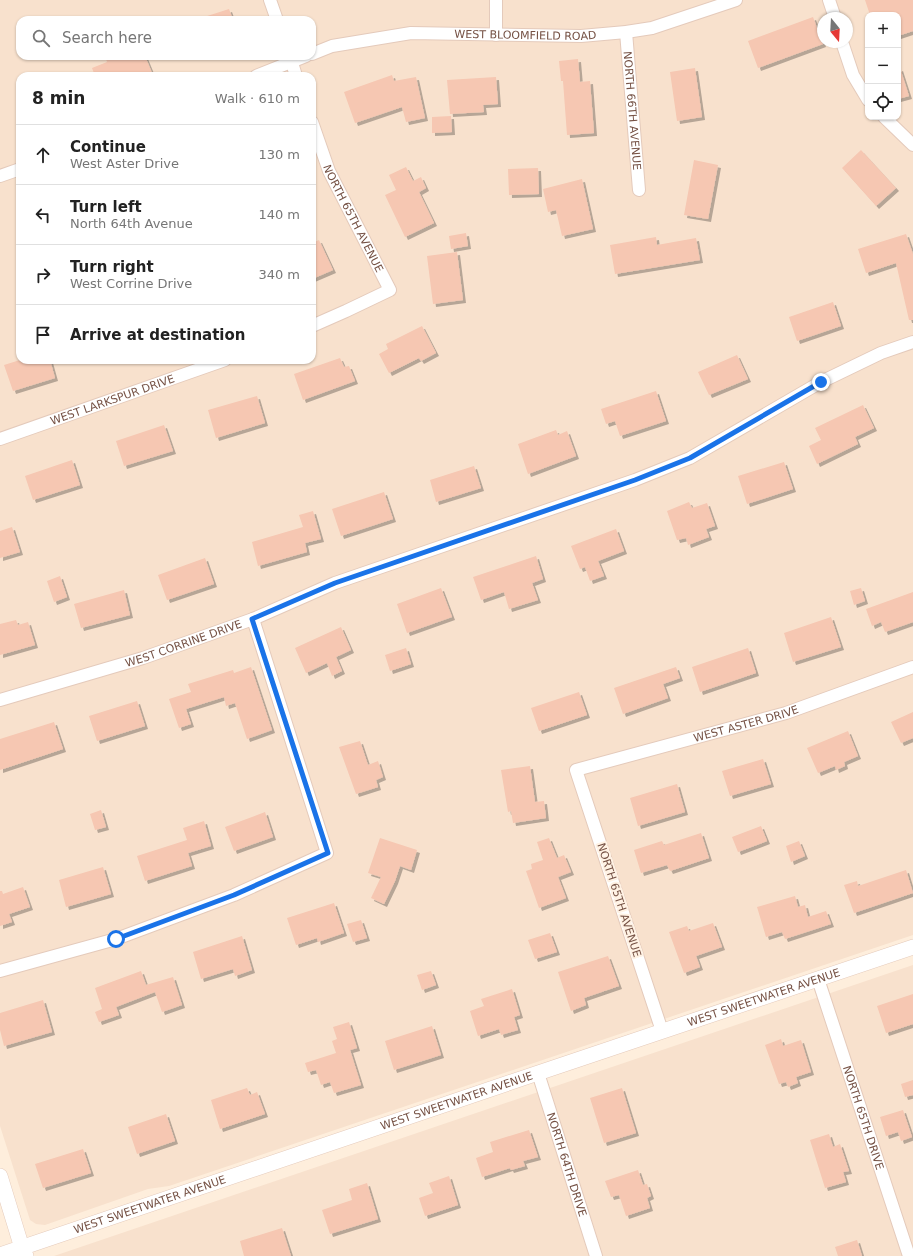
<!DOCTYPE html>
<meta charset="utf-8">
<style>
body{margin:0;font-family:"DejaVu Sans",sans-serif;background:#f2f2f2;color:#222}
.controls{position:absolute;right:12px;top:12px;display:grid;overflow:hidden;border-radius:8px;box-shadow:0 1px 3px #0004}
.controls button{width:36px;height:36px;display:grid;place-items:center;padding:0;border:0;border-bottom:1px solid #e0e0e0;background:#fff;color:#222;font:20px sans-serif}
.compass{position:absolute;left:817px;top:12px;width:36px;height:36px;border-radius:50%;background:#fff;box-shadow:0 1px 3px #0004;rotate:162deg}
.stop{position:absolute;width:12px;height:12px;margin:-9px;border:3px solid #1a73e8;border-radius:50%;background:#fff}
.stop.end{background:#1a73e8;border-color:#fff;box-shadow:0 1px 4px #0008}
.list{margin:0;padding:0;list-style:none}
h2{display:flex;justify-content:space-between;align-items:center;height:52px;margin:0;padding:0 16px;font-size:17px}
h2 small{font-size:13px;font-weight:400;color:#767676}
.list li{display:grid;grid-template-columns:26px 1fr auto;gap:12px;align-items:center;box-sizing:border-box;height:60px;padding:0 16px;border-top:1px solid #e0e0e0}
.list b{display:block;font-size:15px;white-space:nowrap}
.list p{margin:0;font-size:13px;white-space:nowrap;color:#767676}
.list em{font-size:13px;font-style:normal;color:#767676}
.icon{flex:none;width:22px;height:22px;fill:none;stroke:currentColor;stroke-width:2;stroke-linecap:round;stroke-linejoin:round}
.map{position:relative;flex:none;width:913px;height:1256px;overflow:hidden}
.search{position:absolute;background:#fff;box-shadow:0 1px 3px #0004;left:16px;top:16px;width:300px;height:44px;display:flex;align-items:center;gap:10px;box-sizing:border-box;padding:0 14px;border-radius:12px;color:#767676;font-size:15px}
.panel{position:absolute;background:#fff;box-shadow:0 1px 3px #0004;left:16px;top:72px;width:300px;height:292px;border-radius:12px}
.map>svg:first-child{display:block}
.residential{fill:#f8e1cd;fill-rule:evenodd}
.building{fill:#f6c7b2;filter:url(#shadow)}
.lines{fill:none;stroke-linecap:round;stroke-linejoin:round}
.minor-casing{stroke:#e4cabb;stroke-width:14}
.tertiary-casing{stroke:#e4cabb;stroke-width:16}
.minor{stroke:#fff;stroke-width:12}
.tertiary{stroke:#fff;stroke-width:15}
.route{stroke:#1a73e8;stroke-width:5}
.labels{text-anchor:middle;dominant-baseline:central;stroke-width:4;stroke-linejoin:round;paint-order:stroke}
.street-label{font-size:11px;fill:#755144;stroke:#fff2e4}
</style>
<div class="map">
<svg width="913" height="1256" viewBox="0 0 913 1256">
<defs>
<filter id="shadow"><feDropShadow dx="3" dy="3" stdDeviation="0" flood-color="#0004"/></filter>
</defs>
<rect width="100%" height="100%" fill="#feeedc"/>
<path class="residential" d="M0,0H913V935L169,1186L148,1189L45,1225L36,1224L30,1220L0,1126ZM868,15H898V117H868ZM823,18H847V42H823ZM20,20H312V56H20ZM20,76H312V360H20Z
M913,965V1256H54Z"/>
<path class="building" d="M865,0H913V31L898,36V15H870Z
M229,9L233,20H201V18Z
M813,17L823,44L758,68L748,41Z
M105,56H145L152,73L144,76H95L92,68L107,62Z
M578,59L580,82L590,81L594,133L567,135L563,81H561L559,61Z
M695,68L702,117L677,121L670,72Z
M900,68L909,96L898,99V69Z
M392,75L394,81L416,77L425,118L406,122L402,107L355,123L344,92Z
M496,77L498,104L483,105L484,112L450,114L447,80Z
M451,116L452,132L432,133V117Z
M861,150L896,188L876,206L842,168Z
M694,160L718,165L708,219L684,215Z
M406,167L413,181L421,177L426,188L419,192L434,223L405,237L385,195L396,190L389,175Z
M538,168L539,194L509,195L508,169Z
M582,179L593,229L562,236L556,210L548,212L543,189Z
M466,233L468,246L451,249L449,236Z
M906,234L913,254V320H909L896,263L866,273L858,249Z
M656,237L657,245L696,238L700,260L615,274L610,245Z
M319,240L333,270L312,279V243Z
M457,252L463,300L433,304L427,256Z
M833,302L841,326L797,341L789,317Z
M422,326L436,353L421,361L419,358L389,373L379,354L388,349L386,344Z
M737,355L748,379L709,395L698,372Z
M340,358L344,367L349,366L355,381L303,400L294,374Z
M20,360H50L55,378L13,391L4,365Z
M656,391L666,421L620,436L615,421L606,424L601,409Z
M257,396L265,423L216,438L208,410Z
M863,405L874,428L855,437L858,444L817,464L809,446L821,440L815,428Z
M164,425L173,451L124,466L116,441Z
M556,430L558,435L567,431L576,456L528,474L518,444Z
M72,460L80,485L33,500L25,476Z
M784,462L793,489L747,504L738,476Z
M474,466L481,488L436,502L430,480Z
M384,492L393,519L341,536L332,509Z
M689,502L692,508L707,503L715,526L706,529L709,537L688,545L686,538L677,540L667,511Z
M313,511L321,539L305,543L307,552L258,566L252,542L303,527L299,515Z
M12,527L20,552L0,558V531Z
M616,529L624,551L598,561L604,576L590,581L585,567L580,569L571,546Z
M536,556L543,579L532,583L538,600L509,609L504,592L481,600L473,577Z
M205,558L214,584L167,600L158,575Z
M60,576L67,597L54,602L47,581Z
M441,588L452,617L407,633L397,604Z
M861,588L865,601L854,605L850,591Z
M124,590L130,615L81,628L74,604Z
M913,592V622L885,632L881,622L872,626L866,609Z
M831,617L841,647L793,662L784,633Z
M16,620L18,625L28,622L35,645L0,655V624Z
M341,627L351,650L336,657L342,671L332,676L327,663L306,673L295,648Z
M406,648L411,664L390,671L385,655Z
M748,648L756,673L700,692L692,667Z
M251,667L272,730L247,739L235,703L226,706L224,697L186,709L191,724L179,728L169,699L191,692L188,684L233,670L234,673Z
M676,667L680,678L663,684L668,698L623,714L614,688Z
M579,692L587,715L539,731L531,708Z
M137,701L145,726L97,741L89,716Z
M913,712V738L901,743L891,722Z
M54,722L63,749L0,770V739Z
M848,731L858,756L844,762L845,766L836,770L835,766L818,773L807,748Z
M360,741L368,765L378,761L383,777L376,780L378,787L356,794L339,747Z
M763,759L771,784L730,796L722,771Z
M530,766L535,802L544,801L546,818L513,823L511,811L508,812L501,770Z
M677,784L685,812L638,826L630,798Z
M101,810L106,827L95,830L90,814Z
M265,812L273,837L234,851L225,827Z
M204,821L211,846L188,853L192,866L145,881L137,856L187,840L183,828Z
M761,826L767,841L738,852L732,837Z
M701,833L709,858L670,871L667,865L641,873L634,850L662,841L664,845Z
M380,838L417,850L411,870L400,866L395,881L384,904L371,898L381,877L368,873Z
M549,838L557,858L564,855L571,872L558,877L566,898L539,908L526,871L532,869L531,864L543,860L537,842Z
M799,841L805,856L791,862L786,846Z
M103,867L111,894L66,907L59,880Z
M906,870L913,893L854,913L844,885L857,881L858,886Z
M23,887L30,907L9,914L12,922L0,926V891H2L3,894Z
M795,896L798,907L805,905L808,917L826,911L831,924L785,939L782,932L766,937L757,907Z
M334,903L344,933L318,942L317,938L296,945L287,918Z
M361,920L367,938L353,942L347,924Z
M713,923L722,947L696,956L700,967L684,973L669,932L687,926L689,931Z
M550,933L557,952L535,959L528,940Z
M242,936L252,970L235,976L233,969L201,979L193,952Z
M608,956L619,986L584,998L586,1005L571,1011L558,972Z
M141,971L146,985L173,977L182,1005L162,1012L155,992L116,1007L119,1015L99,1022L95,1012L102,1009L95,988Z
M431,971L436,985L422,990L417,975Z
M512,989L520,1015L514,1017L518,1030L501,1035L499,1029L478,1036L470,1011L484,1006L481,999Z
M913,994V1024L886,1033L877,1006Z
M43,1000L52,1032L4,1046L0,1030V1013Z
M349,1022L357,1048L350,1050L361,1085L334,1093L330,1082L321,1085L316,1070L308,1072L305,1063L336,1053L332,1041L337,1039L333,1027Z
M432,1026L441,1055L394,1070L385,1041Z
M781,1039L783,1046L801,1040L811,1072L796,1077L798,1083L788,1087L786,1082L779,1084L765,1045Z
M913,1080V1095L905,1097L901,1084Z
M247,1088L250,1095L257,1092L265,1114L220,1129L211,1100Z
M622,1088L636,1133L604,1143L590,1098Z
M903,1110L912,1137L901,1141L898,1132L886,1136L880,1117Z
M166,1114L175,1141L137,1154L128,1127Z
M529,1130L538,1157L523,1161L525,1166L511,1170L510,1168L482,1177L476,1158L493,1152L490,1142Z
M829,1134L833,1147L840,1144L849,1171L843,1172L846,1182L825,1188L810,1140Z
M83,1149L91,1173L43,1188L35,1164Z
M638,1170L643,1185L647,1184L651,1196L647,1198L650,1208L626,1216L619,1195L611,1197L605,1181Z
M449,1176L458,1205L425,1216L419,1198L433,1193L429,1183Z
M367,1183L378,1219L330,1234L322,1210L352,1200L349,1189Z
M282,1228L291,1256H244L240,1241Z
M857,1240L862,1256H838L835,1247Z"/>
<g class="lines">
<g class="minor-casing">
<g id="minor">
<path d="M270,0L277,20"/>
<path d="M496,0V35"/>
<path d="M829,0L835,18"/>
<path id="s1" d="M626,32L639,190"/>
<path d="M842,42L853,75L868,100"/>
<path id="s2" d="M312,54L332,46L411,33L581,36L626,32L652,28L736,0"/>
<path d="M290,56L296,76"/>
<path d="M256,76L306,56"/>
<path d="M884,117L913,145"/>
<path id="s3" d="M312,122L329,171L390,290L346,311L312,326"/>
<path d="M0,176L20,169"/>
<path id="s4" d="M0,439L225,360"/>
<path id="s5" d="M0,700L143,658L253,619L335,583L635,480L690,458L821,382L881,353L913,342"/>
<path d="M0,971L116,939L234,895L327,853L253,619"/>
<path id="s6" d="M818,979L909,1256"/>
<path id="s7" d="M662,1031L576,770L786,713L913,667"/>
<path id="s8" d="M538,1073L596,1256"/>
</g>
</g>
<g class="tertiary-casing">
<g id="tertiary">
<path d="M0,1176L22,1248L26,1256"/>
<path id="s9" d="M0,1255L538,1073L913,947"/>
</g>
</g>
<use href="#minor" class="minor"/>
<use href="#tertiary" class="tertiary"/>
</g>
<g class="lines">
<path class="route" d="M116,939L234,895L328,853L252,619L335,583L635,480L690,458L821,382"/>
</g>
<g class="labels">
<g class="street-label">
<text stroke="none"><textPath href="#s2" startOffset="216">WEST BLOOMFIELD ROAD</textPath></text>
<text stroke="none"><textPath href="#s1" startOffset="79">NORTH 66TH AVENUE</textPath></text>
<text stroke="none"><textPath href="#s3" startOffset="105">NORTH 65TH AVENUE</textPath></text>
<text stroke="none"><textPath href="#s4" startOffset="119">WEST LARKSPUR DRIVE</textPath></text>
<text stroke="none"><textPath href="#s5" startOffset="192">WEST CORRINE DRIVE</textPath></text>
<text stroke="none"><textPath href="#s7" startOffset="451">WEST ASTER DRIVE</textPath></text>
<text transform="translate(619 900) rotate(72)">NORTH 65TH AVENUE</text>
<text stroke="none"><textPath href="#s9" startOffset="806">WEST SWEETWATER AVENUE</textPath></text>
<text stroke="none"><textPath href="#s9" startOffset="482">WEST SWEETWATER AVENUE</textPath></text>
<text stroke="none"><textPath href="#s6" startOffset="146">NORTH 65TH DRIVE</textPath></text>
<text stroke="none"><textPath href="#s8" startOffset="96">NORTH 64TH DRIVE</textPath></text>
<text stroke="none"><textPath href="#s9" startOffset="158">WEST SWEETWATER AVENUE</textPath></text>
</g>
</g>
</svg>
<div class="controls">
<button>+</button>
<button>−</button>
<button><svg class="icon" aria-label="locate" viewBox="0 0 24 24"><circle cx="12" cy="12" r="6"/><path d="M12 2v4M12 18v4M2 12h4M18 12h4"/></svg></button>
</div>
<svg class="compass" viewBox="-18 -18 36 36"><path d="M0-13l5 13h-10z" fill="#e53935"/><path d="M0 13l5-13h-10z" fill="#767676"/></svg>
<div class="stop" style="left:116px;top:939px"></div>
<div class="stop end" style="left:821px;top:382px"></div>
<div class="search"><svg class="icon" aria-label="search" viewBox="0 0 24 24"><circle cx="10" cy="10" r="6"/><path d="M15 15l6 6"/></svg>Search here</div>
<section class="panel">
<h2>8 min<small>Walk · 610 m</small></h2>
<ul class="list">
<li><svg class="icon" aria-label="ahead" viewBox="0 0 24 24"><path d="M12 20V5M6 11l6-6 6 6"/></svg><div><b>Continue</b><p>West Aster Drive</p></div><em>130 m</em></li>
<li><svg class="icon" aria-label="left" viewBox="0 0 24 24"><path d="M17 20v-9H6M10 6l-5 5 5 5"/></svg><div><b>Turn left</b><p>North 64th Avenue</p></div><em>140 m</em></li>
<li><svg class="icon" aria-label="right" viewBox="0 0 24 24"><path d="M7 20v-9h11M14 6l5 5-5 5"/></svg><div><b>Turn right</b><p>West Corrine Drive</p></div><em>340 m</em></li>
<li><svg class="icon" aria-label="arrive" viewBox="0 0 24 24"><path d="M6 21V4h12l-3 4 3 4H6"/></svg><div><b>Arrive at destination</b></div></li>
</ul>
</section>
</div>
